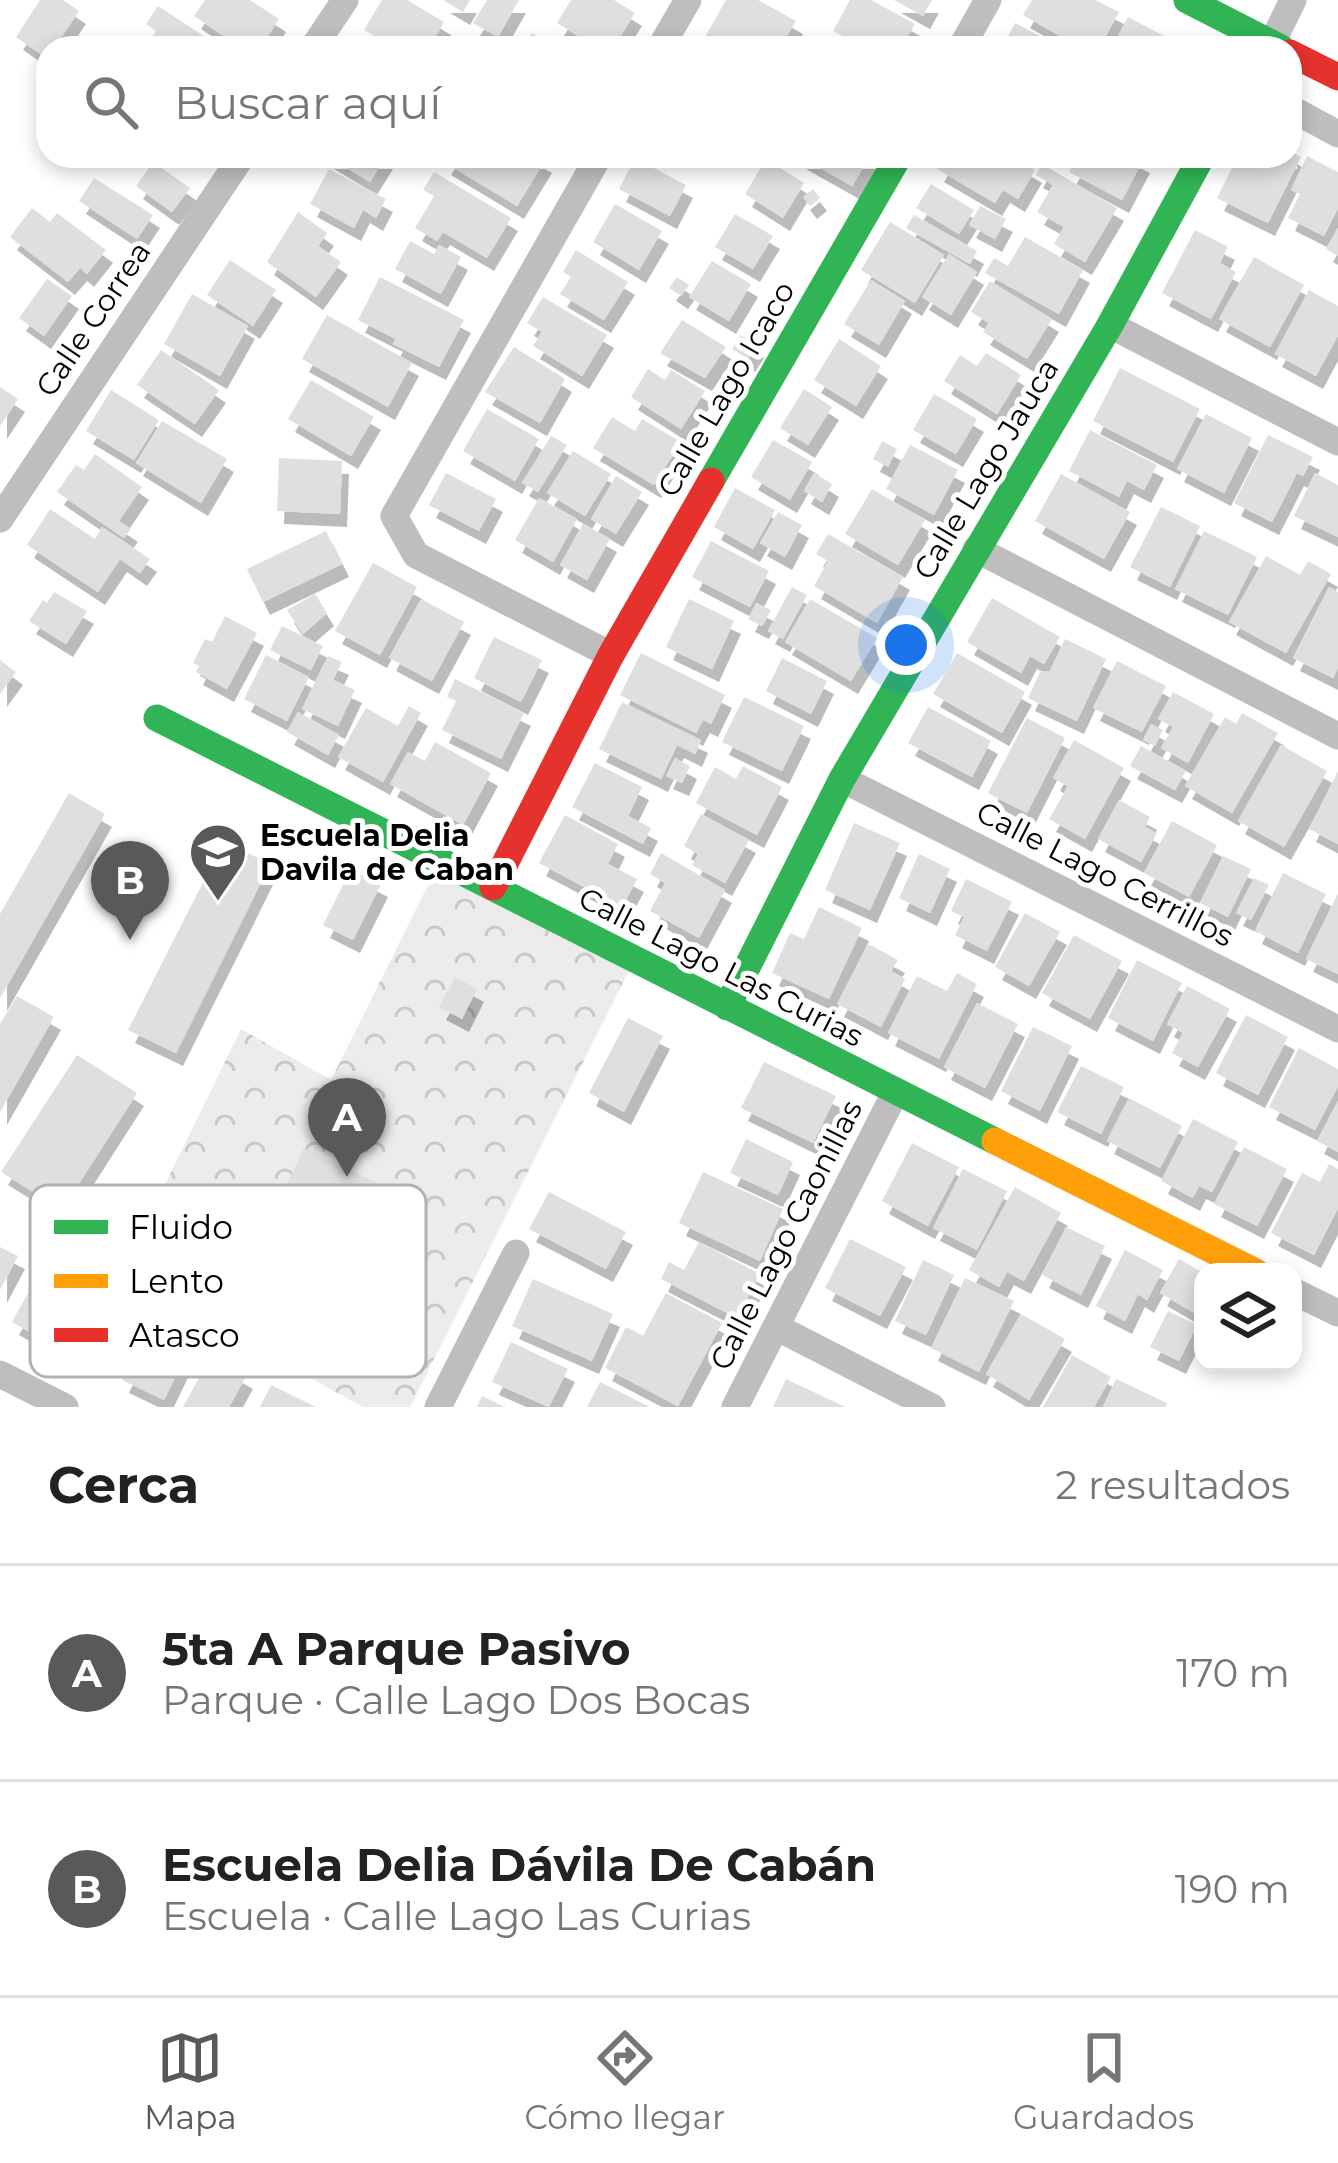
<!DOCTYPE html>
<html lang="es">
<meta charset="utf-8">
<style>
body{margin:0;font-family:Montserrat,sans-serif;background:#f2f2f2;color:#222}
.controls{position:absolute;right:36px;bottom:36px;display:grid;overflow:hidden;border-radius:24px;box-shadow:0 6px 18px #0003}
.controls button{width:108px;height:108px;display:grid;place-items:center;padding:0;border:0;border-bottom:3px solid #e0e0e0;background:#fff;color:#222;font:60px sans-serif}
.you{position:absolute;left:906px;top:645px;width:42px;height:42px;margin:-30px;border:9px solid #fff;border-radius:50%;background:#1a73e8;box-shadow:0 0 0 18px #1a73e833}
.badge{display:grid;place-items:center;width:78px;height:78px;border-radius:50%;background:#595959;color:#fff;font-size:39px;font-weight:700}
.pin{position:absolute;translate:-50% -99px;filter:drop-shadow(0 3px 6px #0008)}
.pin::after{content:'';position:absolute;top:63px;width:42px;height:36px;background:inherit;clip-path:polygon(0 0,100% 0,50% 100%)}
.list{margin:0;padding:0;list-style:none}
h2{display:flex;justify-content:space-between;align-items:center;height:156px;margin:0;padding:0 48px;font-size:51px}
h2 small{font-size:39px;font-weight:400;color:#767676}
.list li{display:grid;grid-template-columns:78px 1fr auto;gap:36px;align-items:center;box-sizing:border-box;height:216px;padding:0 48px;border-top:3px solid #e0e0e0}
.list b{display:block;font-size:45px;white-space:nowrap}
.list p{margin:0;font-size:39px;white-space:nowrap;color:#767676}
.list em{font-size:39px;font-style:normal;color:#767676}
.icon{flex:none;width:66px;height:66px;fill:none;stroke:currentColor;stroke-width:2;stroke-linecap:round;stroke-linejoin:round}
.map{position:relative;flex:none;width:1338px;height:1407px;overflow:hidden}
.search{position:absolute;background:#fff;box-shadow:0 6px 18px #0003;left:36px;right:36px;top:36px;height:132px;display:flex;align-items:center;gap:30px;box-sizing:border-box;padding:0 42px;border-radius:36px;color:#767676;font-size:45px}
.sheet{height:588px;background:#fff}
nav{display:flex;justify-content:space-around;align-items:center;box-sizing:border-box;height:168px;border-top:3px solid #e0e0e0;background:#fff;font-size:33px;color:#767676}
nav a{display:grid;justify-items:center;gap:6px}
nav .on{color:#595959}
.map>svg:first-child{display:block}
.park{fill:url(#park-crowns)}
.building{fill:#dfdfdf;filter:url(#shadow)}
.lines{fill:none;stroke-linecap:round;stroke-linejoin:round}
.street{stroke:#bebebe;stroke-width:27}
.fast{stroke:#30b455;stroke-width:27}
.slow{stroke:#ff9f0a;stroke-width:27}
.jam{stroke:#e5322d;stroke-width:27}
.labels{text-anchor:middle;dominant-baseline:central;stroke-width:10;stroke-linejoin:round;paint-order:stroke}
.street-label{font-size:30px;fill:#000;stroke:#fff}
.poi-label{font-size:30px;font-weight:bold;fill:#000;stroke:#fff;text-anchor:start}
.key{fill:#fff;stroke:#b2b2b2;stroke-width:3}
.key-label{font-size:33px;fill:#000}
</style>
<div class="map">
<svg width="1338" height="1407" viewBox="0 0 1338 1407">
<defs>
<pattern id="park-crowns" width="20" height="18" patternUnits="userSpaceOnUse" patternTransform="scale(3)"><rect width="20" height="18" fill="#ececec"/><path d="M2 6a3 3 0 1 1 6 0M12 15a3 3 0 1 1 6 0" fill="none" stroke="#c9c9c9"/></pattern>
<filter id="shadow"><feDropShadow dx="7" dy="13" stdDeviation="0" flood-color="#0004"/></filter>
</defs>
<rect width="100%" height="100%" fill="#fff"/>
<path class="park" d="M434,873L629,971L410,1407H363L121,1274L241,1029L331,1080Z"/>
<path class="building" d="M40,0H63L79,11L54,48H48V59L16,37Z
M205,0H250L279,19L260,48H241L194,16Z
M382,0H407L444,22L429,48H396L364,30Z
M443,0H470L463,12Z
M487,0H519L498,37L473,23Z
M571,0H614L635,13L613,48H598L557,23Z
M726,0H758L796,21L785,39L775,36L768,48H721L704,39Z
M850,0H871L915,24L901,48H865L833,31Z
M894,0H932L923,16Z
M1032,0H1095L1119,12L1099,48H1081L1023,15Z
M158,6L222,48H158L148,42L156,31L146,24Z
M1128,17L1187,48H1112Z
M1015,23L1054,43L1051,48H1002Z
M532,33L557,48H523Z
M1290,151L1301,157L1268,223L1217,198L1238,156H1290Z
M327,156H386L370,182Z
M448,156H538L545,160L517,206L444,162Z
M799,156H870L852,186Z
M945,156H1011L1035,170L1018,199L1003,190L995,203L937,169Z
M1078,156H1135L1143,160L1122,200L1069,172Z
M1307,156L1338,172V208L1324,236L1288,218L1300,194L1291,190Z
M635,158L686,185L670,216L619,189Z
M766,159L804,183L783,218L745,194Z
M153,162L190,188L172,212L136,186Z
M1042,164L1117,208L1085,262L1054,244L1064,227L1037,212L1053,185L1036,175Z
M329,169L386,199L376,218L363,210L354,228L310,204Z
M434,172L511,218L487,258L443,232L437,241L415,228L434,196L423,190Z
M94,178L153,215L137,239L79,201Z
M931,184L974,210L959,234L916,208Z
M813,189L820,198L810,206L803,197Z
M615,204L662,231L639,270L593,242Z
M980,206L1006,219L995,239L969,225Z
M32,208L50,222L57,213L106,250L87,274L80,268L68,282L10,237Z
M298,212L327,233L318,246L341,262L316,297L267,262Z
M735,214L773,236L753,269L715,247Z
M914,215L977,251L970,264L906,228Z
M890,222L944,255L915,303L861,270Z
M1338,228V256L1326,249Z
M1195,230L1228,247L1220,263L1236,272L1211,319L1162,293Z
M1025,237L1083,270L1059,314L985,273L994,258L1008,266Z
M410,241L434,254L439,245L461,257L441,294L395,269Z
M576,250L628,282L604,320L560,294L571,277L563,272Z
M949,254L977,272L951,315L922,297Z
M1254,257L1304,285L1270,347L1219,319Z
M230,260L276,290L253,326L207,295Z
M712,261L751,284L729,321L689,297Z
M380,277L464,320L439,367L393,344L396,339L358,320Z
M677,277L689,285L681,296L669,288Z
M47,279L72,296L44,336L19,318Z
M871,280L905,301L879,345L844,324Z
M990,281L1052,319L1027,359L983,332L989,323L971,312Z
M1309,290L1338,306V335L1316,376L1275,354Z
M192,294L248,326L220,376L164,344Z
M543,297L607,335L582,376L533,346L542,332L527,323Z
M327,315L412,363L388,407L302,359Z
M682,320L726,347L705,378L660,353Z
M740,335L757,345L748,359L732,349Z
M839,339L881,366L856,406L814,380Z
M514,347L565,379L540,423L485,392Z
M161,350L219,390L195,424L137,385Z
M986,353L1021,375L997,414L944,381L960,355L977,366Z
M1120,368L1200,409L1173,462L1093,421Z
M648,369L665,380L671,370L705,391L681,429L631,397Z
M311,380L374,417L351,456L288,419Z
M0,387L18,399L0,426Z
M804,389L832,407L808,445L780,428Z
M111,390L159,420L134,460L86,431Z
M934,394L977,419L956,454L913,430Z
M487,409L539,439L515,481L463,451Z
M1206,414L1252,438L1224,493L1177,469Z
M612,417L635,431L642,419L681,442L654,485L593,448Z
M162,421L227,459L201,503L136,463Z
M1090,430L1157,465L1144,490L1127,481L1119,497L1069,471Z
M1268,435L1313,457L1303,476L1297,473L1272,522L1234,503Z
M551,436L567,445L538,492L522,483Z
M773,440L812,462L790,500L751,477Z
M882,441L897,449L888,467L873,459Z
M910,445L958,470L934,515L886,489Z
M573,451L611,474L585,516L547,493Z
M95,454L142,487L119,521L131,529L124,538L57,492L76,465L84,470Z
M279,458L342,461L340,514L277,511Z
M446,473L496,499L479,531L429,505Z
M814,473L832,484L822,502L804,491Z
M1315,473L1338,485V537L1294,516Z
M1061,474L1130,512L1104,559L1035,521Z
M616,476L642,492L616,534L591,519Z
M735,488L775,510L753,549L714,527Z
M872,489L925,520L898,565L845,534Z
M539,498L577,519L553,562L515,540Z
M1161,507L1200,526L1170,587L1130,567Z
M50,509L95,539L102,527L150,559L140,573L120,559L98,592L27,545Z
M778,512L802,525L785,557L760,543Z
M583,524L610,539L587,580L560,565Z
M326,531L342,564L263,602L247,569Z
M1204,531L1257,557L1228,615L1175,589Z
M828,534L903,577L877,623L814,586L828,561L816,554Z
M711,541L769,571L750,607L692,577Z
M1266,556L1300,575L1308,561L1331,574L1286,653L1229,622Z
M373,563L417,587L380,655L335,631Z
M792,587L807,595L783,639L768,631Z
M1329,587L1338,592V667L1333,678L1293,658Z
M54,592L87,611L66,644L29,621L43,600L47,603Z
M315,594L327,613L303,634L287,610Z
M992,598L1060,637L1044,664L1030,656L1021,673L967,642Z
M421,599L464,622L432,681L389,658Z
M689,599L734,621L712,669L666,647Z
M810,599L877,638L851,681L785,642Z
M756,603L771,610L762,626L748,619Z
M225,616L257,633L227,689L196,672L199,666L193,663L205,639L212,642Z
M282,626L323,646L311,670L270,650Z
M494,637L542,660L521,702L474,678Z
M1065,639L1106,659L1077,721L1028,698L1040,672L1050,671Z
M641,653L725,695L711,724L703,720L696,733L620,695Z
M957,653L1025,692L1002,733L933,694Z
M266,655L309,677L287,721L244,699Z
M328,656L342,662L333,680L355,690L338,726L302,709Z
M782,658L827,681L811,714L766,691Z
M0,660L16,672L0,694Z
M1117,661L1166,686L1142,732L1093,708Z
M455,679L524,713L501,759L442,730L456,701L447,697Z
M1173,692L1214,714L1188,763L1161,748L1173,727L1158,719Z
M744,697L804,726L782,771L722,742Z
M622,702L701,740L695,754L677,745L661,779L599,749Z
M409,706L421,713L383,782L338,757L366,708L398,726Z
M928,707L991,741L972,777L908,743Z
M298,712L339,735L328,755L287,732Z
M1242,713L1278,733L1232,813L1185,786L1225,717L1236,724Z
M1027,718L1065,738L1027,813L988,793Z
M1151,724L1163,730L1155,746L1143,740Z
M1074,740L1124,768L1085,839L1049,819L1068,786L1053,778Z
M435,742L491,773L463,825L390,784L408,752L425,761Z
M1281,745L1327,771L1284,847L1238,821Z
M1141,746L1186,771L1175,790L1130,766Z
M675,758L690,766L682,783L666,776Z
M595,763L642,787L628,816L651,828L643,844L572,807Z
M743,766L782,787L757,835L696,803L715,767L736,779Z
M1338,771V844L1309,829Z
M69,793L105,814L0,998V914Z
M1119,800L1150,817L1145,827L1157,833L1141,862L1098,839Z
M701,814L749,840L725,883L692,865L698,854L684,846Z
M565,815L618,844L608,864L637,879L622,907L539,863Z
M1172,821L1217,845L1189,897L1144,873Z
M854,823L900,843L870,910L825,890Z
M224,841L270,864L176,1053L128,1030Z
M661,853L725,890L699,938L650,911L665,883L650,874Z
M919,854L950,869L930,913L899,898Z
M1223,856L1251,869L1228,917L1200,903Z
M351,869L381,884L353,940L323,925Z
M1283,873L1326,894L1298,953L1255,931Z
M1254,878L1269,885L1251,920L1236,913Z
M966,879L1012,902L987,951L955,935L964,917L951,911Z
M1338,893V974L1306,959Z
M819,907L862,928L829,999L772,973L790,933L804,939Z
M1025,913L1060,932L1029,986L995,967Z
M1074,935L1122,961L1090,1019L1042,993Z
M868,944L898,960L891,971L905,979L881,1027L837,1004Z
M1137,960L1182,983L1153,1041L1108,1018Z
M957,973L977,984L939,1059L888,1033L917,976L947,991Z
M455,977L477,989L462,1019L439,1007Z
M1187,986L1230,1009L1198,1067L1172,1053L1183,1033L1167,1024Z
M17,996L54,1017L0,1112V1024Z
M977,1003L1018,1024L985,1088L944,1067Z
M1246,1015L1288,1037L1258,1095L1216,1073Z
M628,1018L663,1036L624,1112L589,1093Z
M1033,1027L1072,1046L1040,1111L1001,1091Z
M1299,1048L1338,1069V1086L1315,1130L1269,1107Z
M77,1055L137,1093L62,1210L1,1172Z
M764,1062L836,1096L813,1143L741,1108Z
M1081,1066L1124,1087L1101,1134L1057,1112Z
M1129,1098L1182,1126L1160,1168L1107,1141Z
M1338,1101V1152L1317,1141Z
M1193,1119L1238,1142L1212,1192L1199,1186L1193,1198L1161,1181Z
M746,1139L793,1162L778,1195L730,1173Z
M912,1143L959,1167L928,1226L882,1201Z
M1244,1147L1287,1169L1257,1226L1214,1204Z
M304,1148L401,1194L340,1323L243,1277Z
M1329,1164L1338,1169V1208L1314,1255L1271,1233L1302,1173L1320,1182Z
M963,1169L1007,1191L977,1250L933,1228Z
M703,1172L783,1209L760,1261L679,1223Z
M1015,1187L1061,1213L1024,1281L1007,1272L999,1287L969,1270Z
M549,1192L626,1232L606,1269L529,1229Z
M1066,1227L1105,1246L1081,1295L1042,1275Z
M850,1239L906,1267L880,1316L825,1288Z
M699,1242L760,1274L737,1318L661,1279L669,1262L684,1270Z
M0,1247L18,1256L0,1290Z
M1125,1250L1163,1270L1147,1300L1138,1294L1125,1321L1096,1306Z
M1179,1259L1203,1273V1318L1160,1293Z
M923,1260L954,1275L926,1335L895,1321Z
M43,1266L79,1286L48,1342L12,1322Z
M965,1278L1014,1301L979,1372L931,1348Z
M533,1279L613,1314L592,1361L512,1326Z
M666,1293L722,1323L678,1406L605,1368L626,1327L643,1336Z
M1168,1311L1197,1325L1179,1361L1150,1347Z
M1021,1314L1065,1339L1029,1400L986,1374Z
M147,1327L189,1348L164,1400L122,1380Z
M511,1342L568,1369L549,1407L492,1382Z
M1072,1355L1111,1377L1094,1407H1043Z
M211,1356L246,1376L229,1407H183Z
M786,1379L845,1407H773Z
M1116,1379L1167,1403L1166,1407H1103Z
M600,1382L650,1407H587Z
M271,1385L316,1407H260Z
M482,1396L505,1407H477Z"/>
<g class="lines">
<path class="street" d="M1272,43L1293,0
M313,48L345,0
M660,48L688,0
M961,48L988,0
M1290,108L1338,134
M599,156L394,516L416,555L611,655
M1110,325L1338,442
M0,519L242,156
M976,549L1338,736
M842,779L1338,1029
M1293,1291L1338,1313
M776,1327L932,1407
M0,1374L65,1407
M438,1407L516,1253
M735,1407L895,1093"/>
<path class="fast" d="M1187,0L1281,48
M711,481L899,156
M157,718L995,1141
M727,1007L842,779L1110,325L1202,156"/>
<path class="slow" d="M995,1141L1256,1272"/>
<path class="jam" d="M1290,53L1338,77
M493,887L611,655L711,481"/>
</g>
<defs>
<g id="school-pin" transform="scale(3)"><path d="M0 17L-7.5 6A9.5 9.5 0 1 1 7.5 6Z" fill="#595959" stroke="#fff"/><path d="M0-5L7-2L0 1L-7-2ZM-4 1L0 2.5L4 1V4Q0 6-4 4Z" fill="#fff"/></g>
</defs>
<g fill-rule="evenodd">
<use href="#school-pin" x="218" y="852"/>
</g>
<g class="labels">
<g class="street-label">
<text transform="translate(93 319) rotate(-56)">Calle Correa</text>
<text transform="translate(726 389) rotate(-60)">Calle Lago Icaco</text>
<text transform="translate(986 469) rotate(-59)">Calle Lago Jauca</text>
<text transform="translate(1105 874) rotate(27)">Calle Lago Cerrillos</text>
<text transform="translate(721 967) rotate(27)">Calle Lago Las Curias</text>
<text transform="translate(786 1235) rotate(-63)">Calle Lago Caonillas</text>
</g>
<g class="poi-label">
<text x="260" y="835">Escuela Delia<tspan x="260" dy="34">Davila de Caban</tspan></text>
</g>
</g>
<rect x="30" y="1185" width="396" height="192" rx="18" class="key"/>
<rect x="54" y="1220" width="54" height="14" fill="#30b455"/>
<rect x="54" y="1274" width="54" height="14" fill="#ff9f0a"/>
<rect x="54" y="1328" width="54" height="14" fill="#e5322d"/>
<g class="key-label">
<text x="129" y="1239">Fluido</text>
<text x="129" y="1293">Lento</text>
<text x="129" y="1347">Atasco</text>
</g>
</svg>
<div class="controls">
<button><svg class="icon" aria-label="layers" viewBox="0 0 24 24"><path d="M12 4l9 5-9 5-9-5zM3 14l9 5 9-5"/></svg></button>
</div>
<div class="you"></div>
<div class="pin badge" style="left:347px;top:1177px">A</div>
<div class="pin badge" style="left:130px;top:940px">B</div>
<div class="search"><svg class="icon" aria-label="search" viewBox="0 0 24 24"><circle cx="10" cy="10" r="6"/><path d="M15 15l6 6"/></svg>Buscar aquí</div>
</div>
<section class="sheet">
<h2>Cerca<small>2 resultados</small></h2>
<ul class="list">
<li><span class="badge">A</span><div><b>5ta A Parque Pasivo</b><p>Parque · Calle Lago Dos Bocas</p></div><em>170 m</em></li>
<li><span class="badge">B</span><div><b>Escuela Delia Dávila De Cabán</b><p>Escuela · Calle Lago Las Curias</p></div><em>190 m</em></li>
</ul>
</section>
<nav>
<a class="on"><svg class="icon" aria-label="map" viewBox="0 0 24 24"><path d="M3 6l6-2 6 2 6-2v14l-6 2-6-2-6 2zM9 4v14M15 6v14"/></svg>Mapa</a>
<a><svg class="icon" aria-label="directions" viewBox="0 0 24 24"><path d="M12 3l9 9-9 9-9-9zM9 14v-3h6M13 9l2 2-2 2"/></svg>Cómo llegar</a>
<a><svg class="icon" aria-label="saved" viewBox="0 0 24 24"><path d="M7 4h10v16l-5-4-5 4z"/></svg>Guardados</a>
</nav>
